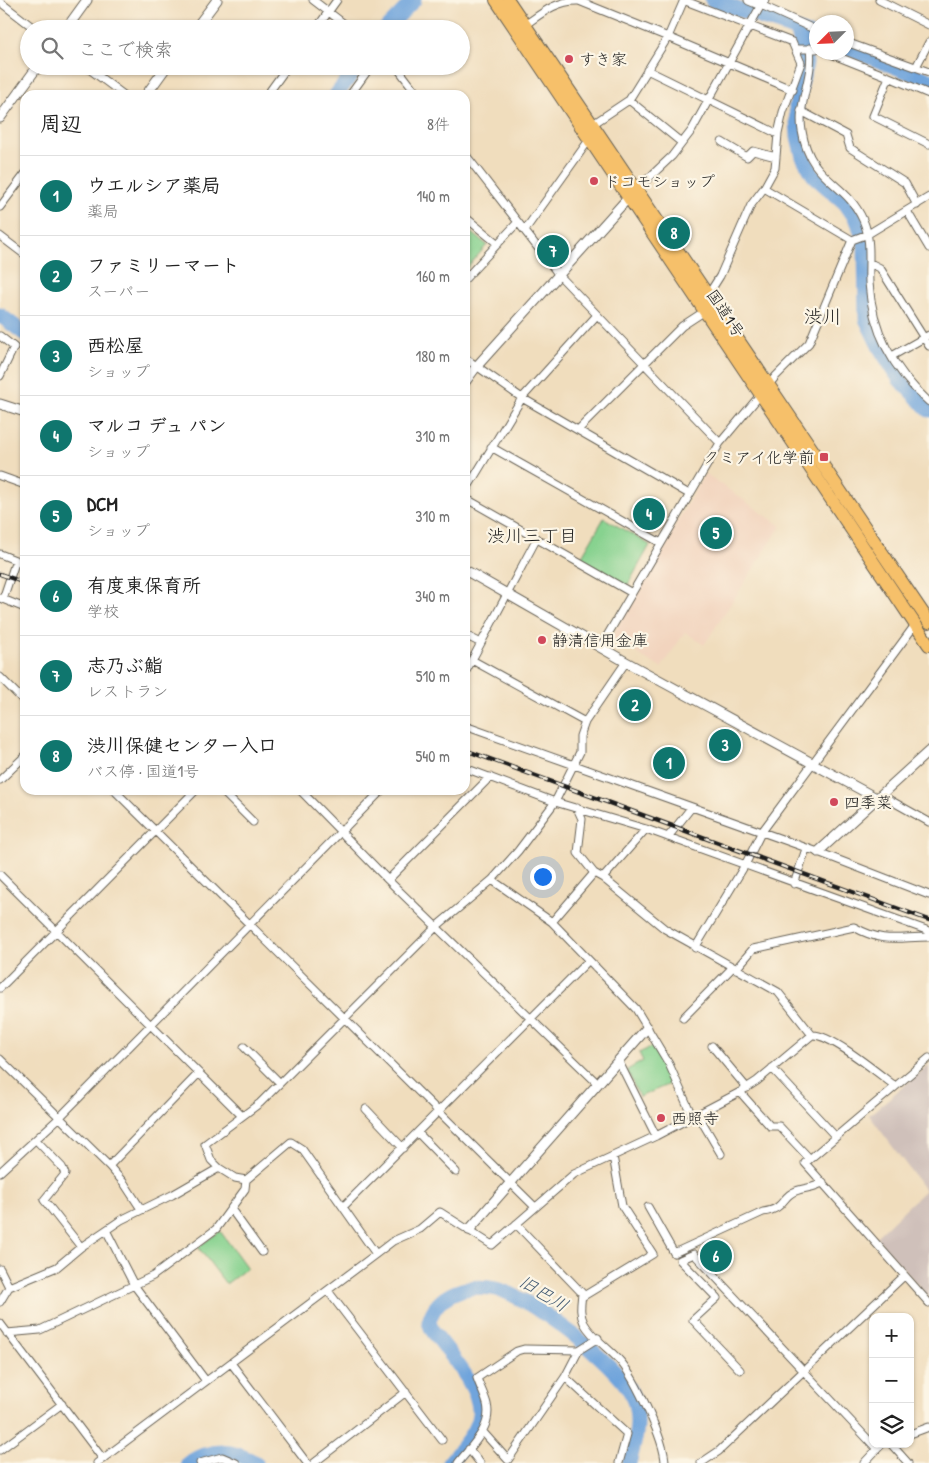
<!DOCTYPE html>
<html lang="ja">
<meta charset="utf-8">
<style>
body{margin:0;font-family:"Patrick Hand","Klee One",sans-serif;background:#f2f2f2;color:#222}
.controls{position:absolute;right:15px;bottom:15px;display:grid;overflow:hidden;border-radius:10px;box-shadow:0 1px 4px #0004}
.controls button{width:45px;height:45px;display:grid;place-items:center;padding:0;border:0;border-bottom:1px solid #e0e0e0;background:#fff;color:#222;font:25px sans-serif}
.compass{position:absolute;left:809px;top:15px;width:45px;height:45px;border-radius:50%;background:#fff;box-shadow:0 1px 4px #0004;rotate:246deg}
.you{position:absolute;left:542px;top:876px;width:18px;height:18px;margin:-12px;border:4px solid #fff;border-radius:50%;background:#1a73e8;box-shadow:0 0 0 8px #1a73e833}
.badge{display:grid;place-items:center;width:32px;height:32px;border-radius:50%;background:#0f766e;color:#fff;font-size:16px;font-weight:700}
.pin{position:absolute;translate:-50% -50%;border:2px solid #fff;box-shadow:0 1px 5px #0006}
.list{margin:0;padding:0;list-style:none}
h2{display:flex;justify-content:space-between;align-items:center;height:65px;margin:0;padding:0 20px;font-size:21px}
h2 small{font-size:16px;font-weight:400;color:#767676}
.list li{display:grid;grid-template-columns:32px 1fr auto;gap:15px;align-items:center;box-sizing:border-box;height:80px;padding:0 20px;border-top:1px solid #e0e0e0}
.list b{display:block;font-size:19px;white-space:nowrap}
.list p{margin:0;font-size:16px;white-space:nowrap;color:#767676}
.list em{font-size:16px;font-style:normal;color:#767676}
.icon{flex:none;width:28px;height:28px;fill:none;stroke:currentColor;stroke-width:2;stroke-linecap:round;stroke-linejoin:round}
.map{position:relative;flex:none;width:929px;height:1463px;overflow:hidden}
.search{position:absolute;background:#fff;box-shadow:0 1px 4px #0004;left:20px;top:20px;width:450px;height:55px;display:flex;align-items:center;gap:12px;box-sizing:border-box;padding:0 18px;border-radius:28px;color:#767676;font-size:19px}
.panel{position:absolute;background:#fff;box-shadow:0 1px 4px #0004;left:20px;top:90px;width:450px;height:705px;border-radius:15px}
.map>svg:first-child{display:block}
.built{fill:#f2d4be}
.industrial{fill:#cfc0ba}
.green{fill:#87d28f;stroke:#527756}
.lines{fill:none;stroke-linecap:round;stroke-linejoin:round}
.river{stroke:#6fa4dc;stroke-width:15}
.minor-casing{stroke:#666054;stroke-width:9}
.tertiary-casing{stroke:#666054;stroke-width:11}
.trunk-casing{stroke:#666054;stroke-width:14}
.minor{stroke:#fff;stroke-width:7}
.tertiary{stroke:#fff;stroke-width:9}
.trunk{stroke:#f6c06b;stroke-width:12}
.rail-casing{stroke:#1c1c1c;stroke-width:4.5}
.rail{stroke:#fcf5e5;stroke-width:2.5;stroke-dasharray:8;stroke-linecap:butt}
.poi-dot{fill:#d1495b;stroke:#fcf5e5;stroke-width:2}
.labels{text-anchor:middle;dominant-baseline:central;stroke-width:4.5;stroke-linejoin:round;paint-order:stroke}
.poi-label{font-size:16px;fill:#1c1c1c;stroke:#fcf5e5;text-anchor:start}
.street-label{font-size:16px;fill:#1c1c1c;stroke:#fcf5e5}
.neighbourhood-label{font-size:18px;fill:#1c1c1c;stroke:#fcf5e5}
.water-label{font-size:18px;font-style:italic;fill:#415972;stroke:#fcf5e5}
.quarter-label{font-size:19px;fill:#1c1c1c;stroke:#fcf5e5}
</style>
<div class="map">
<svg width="929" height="1463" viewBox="0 0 929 1463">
<rect width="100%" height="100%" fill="#fcf5e5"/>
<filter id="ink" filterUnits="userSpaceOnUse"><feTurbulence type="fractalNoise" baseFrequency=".02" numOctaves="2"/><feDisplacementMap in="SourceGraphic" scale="10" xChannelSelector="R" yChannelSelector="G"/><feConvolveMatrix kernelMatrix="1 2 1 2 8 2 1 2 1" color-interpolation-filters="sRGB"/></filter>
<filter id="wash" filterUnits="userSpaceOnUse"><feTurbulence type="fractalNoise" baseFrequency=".0096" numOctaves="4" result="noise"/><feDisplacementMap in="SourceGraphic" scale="20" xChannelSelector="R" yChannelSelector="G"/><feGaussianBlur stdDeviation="1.12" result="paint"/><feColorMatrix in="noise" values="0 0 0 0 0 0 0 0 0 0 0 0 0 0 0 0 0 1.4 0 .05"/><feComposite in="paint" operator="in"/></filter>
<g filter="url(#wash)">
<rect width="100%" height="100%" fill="#f0ddbd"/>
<path class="built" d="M705,473L781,526L704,645L685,632L661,668L611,638Z"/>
<path class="industrial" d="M929,1065V1298L876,1237L925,1190L869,1115Z"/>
<path class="green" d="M465,227L487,245L465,270Z
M604,518L650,545L626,588L579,561Z
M653,1046L672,1083L639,1097L627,1070L643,1061L639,1053Z
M220,1231L247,1268L226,1284L198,1247Z"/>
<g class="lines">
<path class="river" d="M712,0L816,37
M386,29L414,0
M797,30L806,63L796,106L798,137L803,157L814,176L845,203L858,222L865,245L866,319L880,348L900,380L929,410
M846,48L929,80
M336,95L358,66
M0,315L25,334
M188,1463C212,1448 232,1449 256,1463
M449,1463C460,1449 477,1433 479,1414C482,1389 446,1350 432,1330L429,1322C436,1293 469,1283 496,1289C528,1295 617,1364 631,1393C642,1416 636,1439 629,1463"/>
</g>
</g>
<g filter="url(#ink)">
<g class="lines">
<g class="minor-casing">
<path id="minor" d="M313,0L351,29
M683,0L792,42L801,63L783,112L778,134L775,168L764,188L751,205L720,276L708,295
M879,0L929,25
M0,2L35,29
M525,25C542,13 557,0 579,1L668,37L684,0
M316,29L337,0
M846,42L929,72
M810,48C814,77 797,102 802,131C810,182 846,181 863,220C872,240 868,262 869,283C872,331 893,370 929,402
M795,49H816
M826,52L889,77
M85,66L124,95
M396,66L418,95
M916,67L929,42
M647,70L778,134
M929,94L889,77L873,116L929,144
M267,95L288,66
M350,95L371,66
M629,100L682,143
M801,111L846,135L850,148L905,183L917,205
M593,124L629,100L668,37L793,90
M722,142L747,157L753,151L776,157
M465,154L559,275L720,443
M764,188L852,240
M635,191L672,156L692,130L761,5L816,30
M0,207L25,174
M907,211L929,248
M465,217L498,244
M525,230L589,140
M0,236L25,255
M870,263L880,268L929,346
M465,279L518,222
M0,336L14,347L0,376
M892,356L929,335
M465,358L522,398L689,494
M578,430L682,326L705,311
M491,447L661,543
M0,476L25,485
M465,492L522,398L597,315
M465,498L632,593
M0,554L25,564
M0,598L25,608
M3,599L16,560
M465,635L481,643
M601,646L720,443L776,376L809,343L852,240L868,234L929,197
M472,660L585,722
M465,673L537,538
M0,677L25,702
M465,726L818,852L929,895
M465,768L555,802L646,829L929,931
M0,780L25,756
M114,790L535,1207
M221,790L253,822
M300,790L388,880L597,1083
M881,795L929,822
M577,808L582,819L578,853L594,873L603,878
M646,829L603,878L665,929L778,992L812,1035
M668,837L691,808
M0,875L242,1116
M388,880L490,777
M492,880L552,922L636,1009L669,1064L693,1118
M794,884L806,849
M552,922L594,873
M695,948L745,865L761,833L915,625
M736,969L753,949L854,927C884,944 898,937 929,937
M0,988L196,790
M683,1018L733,967
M712,1046L747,1088
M244,1047L280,1083
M929,1058L805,1163L929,1303
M0,1059L109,1166L124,1183L141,1209
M618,1060L656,1136
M772,1068L836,1137
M740,1092L770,1126H779L810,1159
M366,1109L403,1148
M698,1115L721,1154
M418,1133L456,1172
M36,1140L62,1167L65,1174L44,1200L81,1247
M109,1166L199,1073
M219,1168L235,1178L246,1180
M0,1172L59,1118L382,790
M343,1207L588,961
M648,1207L674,1253L763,1212C786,1209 781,1196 796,1191C805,1187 814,1189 823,1182
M231,1209L262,1252
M516,1224L582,1293C581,1304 579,1313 584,1323C592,1338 610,1349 621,1362C635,1379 665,1441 665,1463
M106,1230L134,1285L206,1381
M0,1269L9,1287
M328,1291L442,1440
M582,1297L653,1254L622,1206L613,1156
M0,1302L9,1287L57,1267L81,1247L121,1220L172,1195L219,1168L211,1160L205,1144L260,1103L437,926L492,880L518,851L555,802L580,752V736L585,722L626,662
M0,1323L103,1459
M7,1333L40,1330L153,1276L216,1229L245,1189L246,1180L291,1142L302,1149L376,1254
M231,1363L307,1463
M740,1370L693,1320L717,1298L680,1260L694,1254L877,1449
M565,1377L627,1434L619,1463
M483,1432L508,1460L565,1377L579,1350L598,1338
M910,1434L929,1427
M891,1444L908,1463
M469,1449L480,1463
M0,1450L62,1404
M97,1463L376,1254L393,1241L420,1229L440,1212L492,1245L574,1174L656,1136L740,1092L757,1081L812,1035C830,1033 879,1074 895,1086
M200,1463L222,1457L236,1463
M314,1463L406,1392
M458,1463C470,1447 493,1428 487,1404C485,1396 480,1387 477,1378L517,1351L524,1349L579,1350
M701,1463L719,1451L904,1276
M864,1463L882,1444"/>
</g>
<g class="tertiary-casing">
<path id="tertiary" d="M749,0L761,5L764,0
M66,29L87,0
M195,29L217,0
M146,95L167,66
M0,118L38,66
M465,382L476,367L628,198
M0,404L25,412
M465,570L626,662L878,799
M818,852L929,751
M469,1230L647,1028"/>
</g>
<g class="trunk-casing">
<path id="trunk" d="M496,0L929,645
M508,0L929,622"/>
</g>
<use href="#minor" class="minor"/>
<use href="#tertiary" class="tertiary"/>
<use href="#trunk" class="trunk"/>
<g class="rail-casing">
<path id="rail" d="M0,574L25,583
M465,750L929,920"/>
</g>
<use href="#rail" class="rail"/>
</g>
</g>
<g class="poi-dot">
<circle cx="569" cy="59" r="5"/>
<circle cx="594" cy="181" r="5"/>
<rect x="819" y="452" width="10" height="10" rx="2.5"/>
<circle cx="542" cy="640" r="5"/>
<circle cx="834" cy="802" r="5"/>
<circle cx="661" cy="1118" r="5"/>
</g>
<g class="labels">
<g class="poi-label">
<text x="579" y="59">すき家</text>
<text x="604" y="181">ドコモショップ</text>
<text x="814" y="457" text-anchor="end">クミアイ化学前</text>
<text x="552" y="640">静清信用金庫</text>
<text x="844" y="802">四季菜</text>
<text x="671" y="1118">西照寺</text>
</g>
<g class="street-label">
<text transform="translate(726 313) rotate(56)">国道1号</text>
</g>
<g class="neighbourhood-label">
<text x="532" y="535">渋川三丁目</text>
</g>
<g class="water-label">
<text transform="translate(544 1293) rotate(31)">旧巴川</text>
</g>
<g class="quarter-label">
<text x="823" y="316">渋川</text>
</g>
</g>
</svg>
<div class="controls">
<button>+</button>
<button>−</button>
<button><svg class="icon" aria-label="layers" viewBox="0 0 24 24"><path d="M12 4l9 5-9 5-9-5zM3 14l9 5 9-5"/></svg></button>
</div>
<svg class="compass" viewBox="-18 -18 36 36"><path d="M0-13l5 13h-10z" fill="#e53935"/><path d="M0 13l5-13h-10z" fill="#767676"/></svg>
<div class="you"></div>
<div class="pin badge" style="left:669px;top:763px">1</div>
<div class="pin badge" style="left:635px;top:705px">2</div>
<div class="pin badge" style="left:725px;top:745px">3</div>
<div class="pin badge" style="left:649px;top:514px">4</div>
<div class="pin badge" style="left:716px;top:533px">5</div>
<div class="pin badge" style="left:716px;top:1256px">6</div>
<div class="pin badge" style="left:553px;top:251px">7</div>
<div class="pin badge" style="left:674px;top:233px">8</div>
<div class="search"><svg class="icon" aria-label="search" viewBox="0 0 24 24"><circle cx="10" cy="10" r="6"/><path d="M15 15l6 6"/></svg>ここで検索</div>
<section class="panel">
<h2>周辺<small>8件</small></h2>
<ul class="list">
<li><span class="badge">1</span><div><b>ウエルシア薬局</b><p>薬局</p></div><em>140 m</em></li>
<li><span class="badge">2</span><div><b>ファミリーマート</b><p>スーパー</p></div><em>160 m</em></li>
<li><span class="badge">3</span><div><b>西松屋</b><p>ショップ</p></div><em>180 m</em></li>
<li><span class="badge">4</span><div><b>マルコ デュ パン</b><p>ショップ</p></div><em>310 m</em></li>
<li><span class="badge">5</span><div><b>DCM</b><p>ショップ</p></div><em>310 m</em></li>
<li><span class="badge">6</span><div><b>有度東保育所</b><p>学校</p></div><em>340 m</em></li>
<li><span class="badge">7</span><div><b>志乃ぶ鮨</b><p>レストラン</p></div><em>510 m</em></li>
<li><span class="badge">8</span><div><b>渋川保健センター入口</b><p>バス停 · 国道1号</p></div><em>540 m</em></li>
</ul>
</section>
</div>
